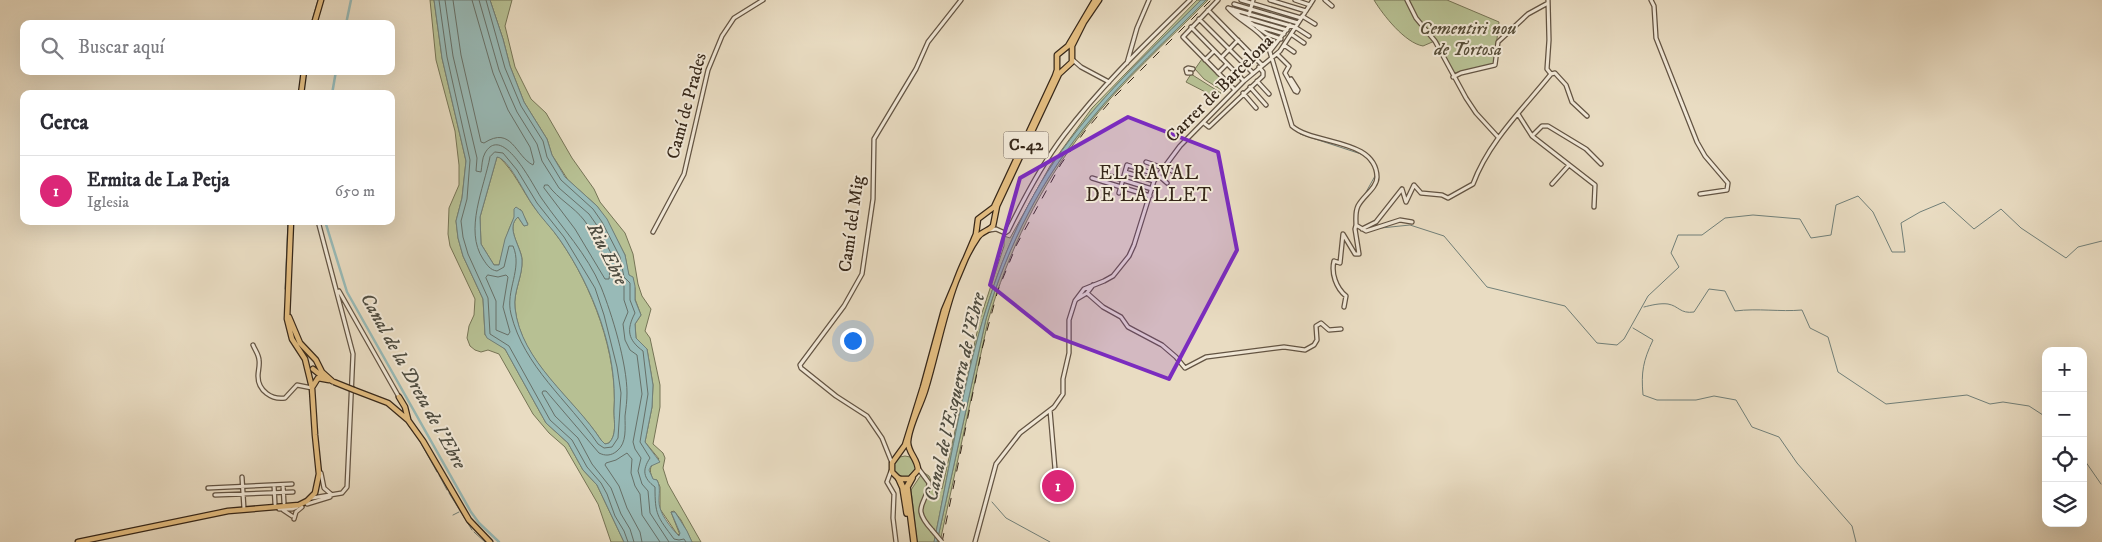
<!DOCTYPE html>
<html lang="es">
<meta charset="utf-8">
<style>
body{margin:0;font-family:"IM FELL DW Pica",serif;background:#f7f7f7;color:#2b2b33}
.controls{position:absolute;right:15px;bottom:15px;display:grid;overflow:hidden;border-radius:10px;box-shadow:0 5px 20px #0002}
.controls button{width:45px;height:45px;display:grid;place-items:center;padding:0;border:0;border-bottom:1px solid #e1e1e2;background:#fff;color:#2b2b33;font:25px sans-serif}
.you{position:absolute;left:852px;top:340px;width:18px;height:18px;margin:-12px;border:4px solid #fff;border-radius:50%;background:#1a73e8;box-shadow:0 0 0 8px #1a73e833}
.badge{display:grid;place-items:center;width:32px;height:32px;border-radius:50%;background:#db2777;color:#fff;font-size:16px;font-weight:700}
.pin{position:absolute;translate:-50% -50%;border:2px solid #fff;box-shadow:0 1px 5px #0006}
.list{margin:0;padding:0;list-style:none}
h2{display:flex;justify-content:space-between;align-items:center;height:65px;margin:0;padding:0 20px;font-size:21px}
h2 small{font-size:16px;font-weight:400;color:#7c7c81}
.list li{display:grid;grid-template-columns:32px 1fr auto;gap:15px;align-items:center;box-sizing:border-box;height:70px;padding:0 20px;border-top:1px solid #e1e1e2}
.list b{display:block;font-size:19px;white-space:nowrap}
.list p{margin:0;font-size:16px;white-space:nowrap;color:#7c7c81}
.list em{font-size:16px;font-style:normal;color:#7c7c81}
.icon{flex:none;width:28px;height:28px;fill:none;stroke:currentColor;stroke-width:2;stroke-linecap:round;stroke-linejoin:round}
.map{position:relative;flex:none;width:2102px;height:542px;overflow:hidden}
.search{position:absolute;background:#fff;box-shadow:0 5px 20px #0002;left:20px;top:20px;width:375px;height:55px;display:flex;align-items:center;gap:12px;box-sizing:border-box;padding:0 18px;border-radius:10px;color:#7c7c81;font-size:19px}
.panel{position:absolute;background:#fff;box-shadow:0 5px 20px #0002;left:20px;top:90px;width:375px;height:135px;border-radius:10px}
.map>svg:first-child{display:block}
.green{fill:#b7c093;stroke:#767456}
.water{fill:#98bab7;stroke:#717f78;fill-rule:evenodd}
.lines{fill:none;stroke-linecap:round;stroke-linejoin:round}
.shore{stroke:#677068;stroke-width:1}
.stream{stroke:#717f78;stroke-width:1}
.canal{stroke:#98bab7;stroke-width:2.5}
.minor-casing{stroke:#635443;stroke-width:5.5}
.major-casing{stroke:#362719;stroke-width:7}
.highway-casing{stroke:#362719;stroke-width:8}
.minor{stroke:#f1e8d7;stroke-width:3}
.major{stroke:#e4be81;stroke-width:4.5}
.highway{stroke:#e4be81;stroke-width:5.5}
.rail{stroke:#362719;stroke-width:1;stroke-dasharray:9 9;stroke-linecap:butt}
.minor-bridge-casing{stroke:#635443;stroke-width:5.5;stroke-linecap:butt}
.major-bridge-casing{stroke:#362719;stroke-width:7;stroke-linecap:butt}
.minor-bridge{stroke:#f1e8d7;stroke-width:3}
.major-bridge{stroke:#e4be81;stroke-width:4.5}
.marked{fill:#7b2cbf;fill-opacity:0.2;stroke:#7b2cbf;stroke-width:4;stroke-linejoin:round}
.labels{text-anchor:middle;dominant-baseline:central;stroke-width:4;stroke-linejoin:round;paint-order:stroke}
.shield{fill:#f1e8d7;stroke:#6e6152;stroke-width:1}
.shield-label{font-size:16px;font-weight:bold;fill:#362719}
.park-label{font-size:18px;font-style:italic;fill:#564d38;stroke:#f1e8d7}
.street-label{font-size:18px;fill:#362719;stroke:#f1e8d7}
.neighbourhood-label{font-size:19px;letter-spacing:1px;fill:#362719;stroke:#f1e8d7}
.water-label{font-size:19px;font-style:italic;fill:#4e4c40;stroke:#f1e8d7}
</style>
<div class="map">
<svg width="2102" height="542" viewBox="0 0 2102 542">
<rect width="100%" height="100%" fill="#e9dcc2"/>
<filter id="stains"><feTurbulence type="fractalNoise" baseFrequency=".004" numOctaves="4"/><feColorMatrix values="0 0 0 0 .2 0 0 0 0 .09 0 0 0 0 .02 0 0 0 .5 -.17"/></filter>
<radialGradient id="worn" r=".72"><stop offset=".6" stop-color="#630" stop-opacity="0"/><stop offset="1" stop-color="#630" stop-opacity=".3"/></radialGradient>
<path class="green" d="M430,0H434L442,58L466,161L462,198L456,221L458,238L463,256L483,299L485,335L505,349L546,423L568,443L583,470L597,485L624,542H611L598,504L565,447L549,433L533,414L499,354L488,350L481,352L475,350L470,346L467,338L469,326L474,315L475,299L450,246L448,234L449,208L459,185V165L455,131L436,60Z
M490,0H512L505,26L515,67L531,99L546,113L572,158L594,189L600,202L625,233L633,254L638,284L642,296L651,309L645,331L650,338L660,385V407L653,444L663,453L665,458L663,468L668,484L701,542H692L681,520L674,511L671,512L680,535L677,534L660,509V487L657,480H653C648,468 650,466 659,459L645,442L652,407L653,385L647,349L636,338L635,324L641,315L635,299V288L628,273L625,255L609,224L597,206L568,180L552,155L547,139L524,102L510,66L503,39Z
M1197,0H1201C1149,52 1095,101 1054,162C978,275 961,412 934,542H917L911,490L923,472L929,476L933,485L942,489L980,319L1004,246V236L1010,238L1050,166L1092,108Z
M1206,0H1208C1167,42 1121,82 1085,129C1040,186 1008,252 988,321L940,542H937L986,319C1007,246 1043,176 1092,118C1126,76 1168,39 1206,0Z
M1374,0H1447L1499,22L1494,64L1454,73L1437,40L1423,46C1405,43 1383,15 1374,0Z
M1202,59L1228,85L1223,91L1204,79L1195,69Z
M1191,74L1221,93L1217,98L1186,82Z
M497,157H499C514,171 522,190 534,207C542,218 552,228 560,240C592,286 618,354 614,411C614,422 617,435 609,443L605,444L601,440C574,399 520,361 515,308C513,292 523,276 522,259C521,247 505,227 518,217L524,226L528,224L520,209C507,226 505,245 499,265H494L481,244L480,217Z
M894 467a11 11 0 1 1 22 0a11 11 0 1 1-22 0Z"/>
<path class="water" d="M434,0H490L503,39L510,66L524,102L547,139L552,155L565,177L597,206L607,219L625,255L629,275L633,277L635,286V300L641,315L635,324L636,338L647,349L653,385L652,407L645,442L660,462L651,466L649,470L653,479L657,480C662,489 657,498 660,508C663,518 672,529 679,536L680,533L671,512H675L687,531L692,542H624L597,485L583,470L568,443L546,423L505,349L487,338L485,334L483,299L463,256L458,238L456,221L462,198L466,161L442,58ZM497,157C508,158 525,194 532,204C540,217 552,228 560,240C593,288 618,352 614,411C614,422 617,435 609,443L605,444L601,440C574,398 521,362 515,308C513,292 523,276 522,260C521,246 505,228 518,217L524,226L528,225L522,211L516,207L514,209V217L505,239L499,265H494L481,244L480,217Z
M1201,0H1206C1168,39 1126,76 1092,118C1043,176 1007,246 986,319L937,542H934C961,412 978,275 1054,162C1095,101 1149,52 1201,0Z"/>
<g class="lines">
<path class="shore" d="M439,0L447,57L470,160L467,199L461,221L463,237L468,254L488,298L490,334L509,346L550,420L572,440L587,467L601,483L607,494L615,516L624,531L628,542
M445,0L453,56L477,158L476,171L481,172C482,166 482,158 485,153C503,122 534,188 542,199C562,228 587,254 601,287C612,314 627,364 627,393C627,401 626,408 625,416C625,428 627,443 617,451C611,456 605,456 599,453L546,391H543L542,393L555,416L578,438L592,464L611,488L621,514L630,529L634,542
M453,0L461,55L481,142L484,143C512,125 515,156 533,165L534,162L530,147L508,110L493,73L472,0
M479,0L499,70L509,94L517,112L537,144L542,161L559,188L589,214L596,224L614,259L618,278L624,286V300L628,312L623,324L625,340L630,350L637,355L642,394L633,442L635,449L641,458L638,471L642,484L648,491L650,513L669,542
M486,0L505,68L521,106L543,141L547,157L561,180L593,209L602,222L620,257L624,277L630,283V300L635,313C626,330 628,340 643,351L648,394L640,442L650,458C642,470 643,478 655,487C655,515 657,516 674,539L679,540L684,539L686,542
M495,152L503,153L517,170L537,203L564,237L595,288L604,315L617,367L621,393L618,438L612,447L604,448L598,444C568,400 524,367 511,314C505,290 523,269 513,246H509L504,267L497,271C490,270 487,265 483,259C464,230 484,188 490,157Z
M545,185H548C558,199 574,207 584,220C592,230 597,242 603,254C607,263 611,270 609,279H605L575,229L544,188Z
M488,275L498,277L506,275L508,277L503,307L510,332L508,335L496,330V301L486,278Z
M642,542L640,532L627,508L619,486L605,465L606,463L616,460L627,453L632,459L631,473L635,486L640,494L642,515L660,542"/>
<path class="stream" d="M311,24L318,0
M1297,131L1300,134L1361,154
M1365,156L1373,166
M1365,194L1375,176
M1381,228L1410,225L1444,236L1487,287L1565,306L1597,343L1617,345L1624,339L1648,296L1679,267L1671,253L1678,235H1702L1725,218L1753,215L1800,219L1811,238L1831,235L1836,205L1858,196L1873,212L1892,252H1905L1901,223L1920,212L1944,202L1974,229L2001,209L2021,228L2066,258L2078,247L2102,241
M285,289L288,221
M1644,307C1652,305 1660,303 1668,304C1679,306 1680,314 1694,312L1709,289L1725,291L1735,311C1758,308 1780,312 1802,310L1810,328L1828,337L1838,372L1886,404L1967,395L1990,404L2003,402L2029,406L2046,417
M1633,328L1653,340C1643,361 1641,372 1643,395L1657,400H1696L1714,396L1736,400L1752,427L1779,437L1797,463L1852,526L1856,542
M408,425L418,438L437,472
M2083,458L2101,484
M439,475L447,490
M449,493L472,530
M992,502L1006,518L1050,542
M453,515L459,512
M474,532L485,542"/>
<path class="canal" d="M346,24L351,0
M332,94L336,71
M325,221L347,292L471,512L479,523L499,542"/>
<g class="minor-casing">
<path id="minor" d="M1218,0L1183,37L1235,90
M1241,0L1301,18
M1270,0L1306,11
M1295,0L1310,5
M1325,0L1332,6
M1407,0L1416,18L1435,41L1466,98L1476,113L1498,137
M1548,0L1549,40L1547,69L1551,74
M1651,0L1654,6L1656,38L1697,142L1705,156L1728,183L1727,190L1700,194
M1234,4L1298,23
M1228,8C1239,21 1258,28 1267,42L1292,126C1313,145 1376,138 1377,177C1377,188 1363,196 1358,206C1355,212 1356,218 1356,225L1366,231L1400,220L1412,222
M1228,8L1295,27L1309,36
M1233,9L1240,16L1287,30
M1208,10L1262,65
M1249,15L1253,0
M1302,16L1315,24
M1243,18L1254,25L1284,34
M1199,19L1253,73
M1191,27L1244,81
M1257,27L1267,34L1281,39
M1291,34L1304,43
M1284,45L1294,52
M1270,51L1290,25
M1277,54L1289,66L1285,73L1295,91L1297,92
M1221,58L1238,40
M1073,60L1081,67L1109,82
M1205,60L1214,51
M1127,63L1137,28L1149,0
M1191,73H1187L1186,69L1188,68L1193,69
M1218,73L1227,64
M1551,74L1555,73L1566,85L1572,102L1587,116
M1453,77L1461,73L1495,65L1498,42L1528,14L1548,3
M1291,79L1298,90L1297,92
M1257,81L1269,94
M1250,87L1266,105
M1243,93L1256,108
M1518,114L1532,136L1595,185L1594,207
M1204,123L1209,127L1263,76V72L1259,67
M1532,136L1542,126H1548L1586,149L1601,164
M1146,162L1163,168
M1165,166L1172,171
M1125,172L1154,181
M1107,175L1152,189
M1092,178L1150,196
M1552,184L1569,165
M1119,193L1127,165L1158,175L1167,183
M1362,229L1376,222L1402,189L1406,202L1414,185L1421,193L1442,195L1448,198L1473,184C1489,141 1523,109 1551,74
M990,230L996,229L1005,233L1008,231C1024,198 1042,164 1064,135C1101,86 1146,43 1190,0
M653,232L684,174L708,70L722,36L734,18L763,0
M339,291L399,397
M1087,293L1103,307L1121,317L1128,327L1162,345L1176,357L1185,368L1206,357L1284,347L1305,350L1314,345L1317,340L1316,326L1321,323L1329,330L1341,329
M1077,299L1087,293L1093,285
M1344,307L1346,296C1336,288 1331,273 1334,261L1340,263L1343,234L1355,254H1359L1355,229L1356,225
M253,345C255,350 259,355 259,360C260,365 258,371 258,376C258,391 272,400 285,398L297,385L312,388
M1050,410L1055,469
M892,463L882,438L867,416L836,396L801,368L800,365L844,306L862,274L873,199L874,139L916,69L928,42L961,0
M918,468L929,483C927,505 910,506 932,530
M321,473L324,488L332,495
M242,477L244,509
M887,482L894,494L893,518L896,542
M887,482L891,471
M274,485L275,504
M283,485L284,503
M208,488L292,484
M215,495L293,492
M312,498L342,493L347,487L353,354L318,221
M307,504L330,497
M279,509H292L297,507
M283,510L292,516
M294,519L296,512L302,507
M975,542L996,464L1020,433L1054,407L1063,394V379L1069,353V320L1075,301L1084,289L1104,281L1113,276L1129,256L1134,245L1154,181L1180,146L1244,81L1280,51L1313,0"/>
</g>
<g class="major-casing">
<path id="major" d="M1095,0L1068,46L1057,55V70L1055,76L994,207L978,219L976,234L944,310L923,387L905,445L892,463V472L899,479H910L918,470C918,459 908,453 908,442C909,426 920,407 925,391C940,343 949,279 978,237C982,231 989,231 993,226L997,206L1059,74L1072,62V46L1084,22L1099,0
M314,24L321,0
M301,94L304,71
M289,317L300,343L316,360L322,372L332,381
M313,369L323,377
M313,386L318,378L329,380
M354,390L388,403L408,420L423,441L469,520L490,542
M399,397L405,407L408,419
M78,542L228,511L299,505L307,501L315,493L319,474L315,435L312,388L305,359L292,339L287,319L291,221"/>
</g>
<g class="highway-casing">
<path id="highway" d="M912,478L907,487L914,542
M899,479L903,488L907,513"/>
</g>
<use href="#minor" class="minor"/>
<use href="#major" class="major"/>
<use href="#highway" class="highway"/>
<path class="rail" d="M942,542L982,349L998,290L1017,244L1061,164L1085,131L1114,97L1211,0"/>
<g class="minor-bridge-casing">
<path id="minor-bridge" d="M932,530L942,542"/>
</g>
<g class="major-bridge-casing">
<path id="major-bridge" d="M334,382L354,390"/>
</g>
<use href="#minor-bridge" class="minor-bridge"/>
<use href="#major-bridge" class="major-bridge"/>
</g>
<path class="marked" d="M1128,117L1218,152L1237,250L1169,379L1054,336L990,285L1020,178Z"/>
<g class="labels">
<rect class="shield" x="1003.5" y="131.5" width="45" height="27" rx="4"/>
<g class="shield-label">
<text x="1026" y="145">C-42</text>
</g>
<g class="park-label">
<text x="1468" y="29">Cementiri nou<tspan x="1468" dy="21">de Tortosa</tspan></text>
</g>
<g class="street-label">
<text transform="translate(1220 89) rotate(-45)">Carrer de Barcelona</text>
<text transform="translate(687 106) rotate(-75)">Camí de Prades</text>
<text transform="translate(852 224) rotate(-82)">Camí del Mig</text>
</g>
<g class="neighbourhood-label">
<text x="1149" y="173">EL RAVAL<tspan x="1149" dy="22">DE LA LLET</tspan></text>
</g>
<g class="water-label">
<text transform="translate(607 254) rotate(63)">Riu Ebre</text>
<text transform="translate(413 381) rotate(61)">Canal de la Dreta de l'Ebre</text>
<text transform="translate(955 397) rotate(-77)">Canal de l'Esquerra de l'Ebre</text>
</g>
</g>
<rect width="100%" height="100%" filter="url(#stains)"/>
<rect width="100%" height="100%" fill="url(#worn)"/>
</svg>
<div class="controls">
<button>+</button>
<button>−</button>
<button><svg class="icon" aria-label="locate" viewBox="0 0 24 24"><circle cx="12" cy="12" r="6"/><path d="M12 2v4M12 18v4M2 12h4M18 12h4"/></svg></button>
<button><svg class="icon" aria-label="layers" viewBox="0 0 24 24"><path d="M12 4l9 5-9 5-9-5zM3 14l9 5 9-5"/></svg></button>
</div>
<div class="you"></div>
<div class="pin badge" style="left:1058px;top:486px">1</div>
<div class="search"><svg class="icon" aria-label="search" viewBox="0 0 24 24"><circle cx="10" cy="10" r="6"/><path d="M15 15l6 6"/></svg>Buscar aquí</div>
<section class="panel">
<h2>Cerca<small></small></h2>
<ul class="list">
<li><span class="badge">1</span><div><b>Ermita de La Petja</b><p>Iglesia</p></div><em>650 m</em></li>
</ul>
</section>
</div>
